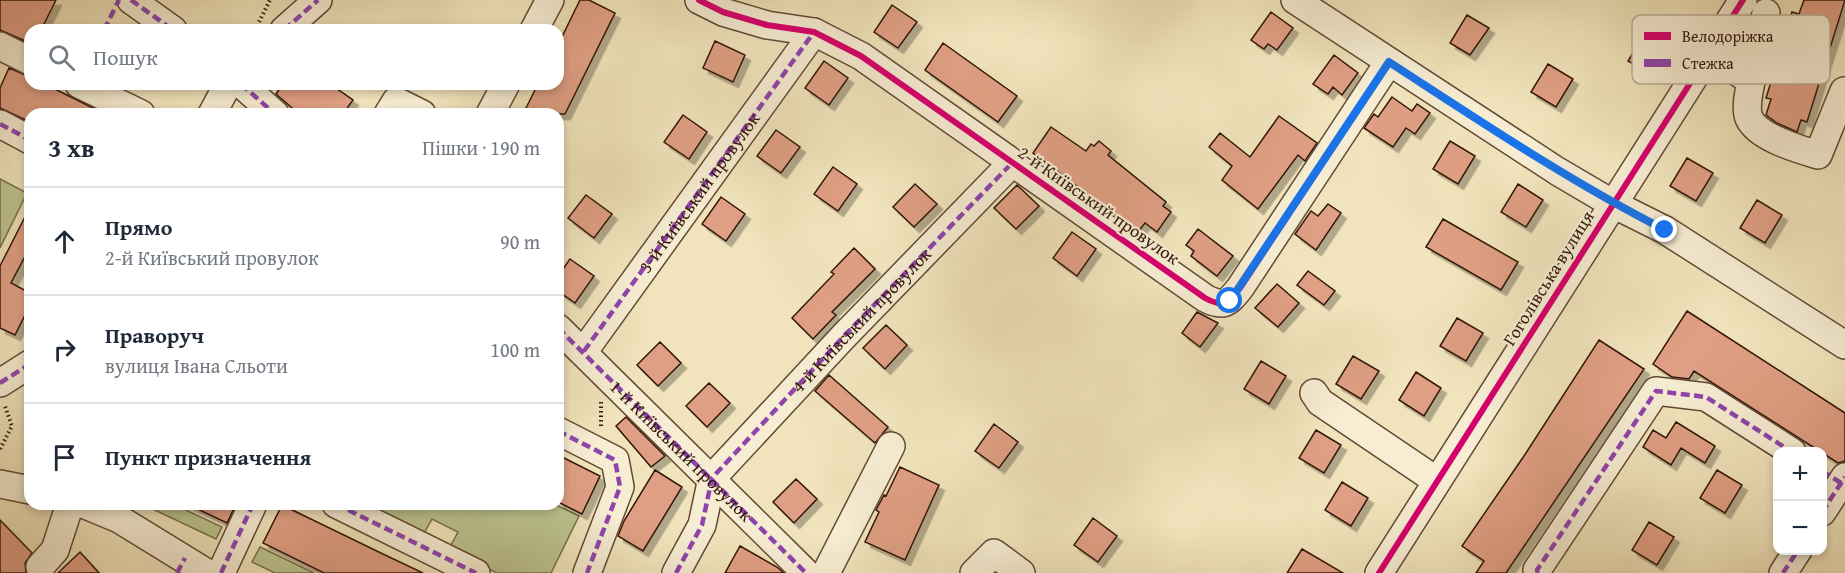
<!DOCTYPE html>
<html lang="uk">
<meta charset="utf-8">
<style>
body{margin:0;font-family:"Gentium Book Plus",serif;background:#f6f6f7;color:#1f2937}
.controls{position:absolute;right:18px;bottom:18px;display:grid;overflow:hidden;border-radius:12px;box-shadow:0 3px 9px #0003}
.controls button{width:54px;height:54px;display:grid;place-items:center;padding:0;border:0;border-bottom:2px solid #e0e1e3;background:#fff;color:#1f2937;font:30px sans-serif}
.stop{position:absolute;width:18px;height:18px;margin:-14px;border:4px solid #1a73e8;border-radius:50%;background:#fff}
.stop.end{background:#1a73e8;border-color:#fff;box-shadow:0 2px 6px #0008}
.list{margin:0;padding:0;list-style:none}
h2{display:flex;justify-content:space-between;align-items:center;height:78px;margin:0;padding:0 24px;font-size:26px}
h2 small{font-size:20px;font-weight:400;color:#747a83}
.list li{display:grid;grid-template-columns:39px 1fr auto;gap:18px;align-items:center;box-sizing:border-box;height:108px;padding:0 24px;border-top:2px solid #e0e1e3}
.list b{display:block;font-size:22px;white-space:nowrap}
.list p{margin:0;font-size:20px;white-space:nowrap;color:#747a83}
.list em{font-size:20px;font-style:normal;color:#747a83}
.icon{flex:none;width:33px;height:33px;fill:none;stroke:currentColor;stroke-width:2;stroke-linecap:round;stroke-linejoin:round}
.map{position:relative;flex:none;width:1845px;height:573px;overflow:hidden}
.search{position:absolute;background:#fff;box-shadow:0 3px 9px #0003;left:24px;top:24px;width:540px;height:66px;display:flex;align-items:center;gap:15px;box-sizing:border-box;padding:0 21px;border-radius:18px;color:#747a83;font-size:22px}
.panel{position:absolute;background:#fff;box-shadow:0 3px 9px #0003;left:24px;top:108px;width:540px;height:402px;border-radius:18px}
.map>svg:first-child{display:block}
.green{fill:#bcc48f;stroke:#776e4c;stroke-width:1.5}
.building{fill:#df9f84;stroke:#321708;stroke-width:1.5;filter:url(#shadow)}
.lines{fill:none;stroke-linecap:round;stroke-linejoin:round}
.minor-casing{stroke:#624a35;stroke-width:30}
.path{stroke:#321708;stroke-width:4;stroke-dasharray:1.5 3;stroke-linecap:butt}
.minor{stroke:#f6edd3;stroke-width:27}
.quiet{stroke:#8e44ad;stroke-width:4.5;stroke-dasharray:9 4.5;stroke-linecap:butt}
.cycleway-casing{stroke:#f6edd3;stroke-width:10}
.cycleway{stroke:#d6006c;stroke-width:6}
.route{stroke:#1a73e8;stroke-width:8}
.labels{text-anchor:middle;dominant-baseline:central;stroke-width:4.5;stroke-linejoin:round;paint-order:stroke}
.street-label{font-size:18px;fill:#321708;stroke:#f6edd3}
.key{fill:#f6edd3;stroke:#bbad96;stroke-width:1.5}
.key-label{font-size:16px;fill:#321708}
</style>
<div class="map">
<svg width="1845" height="573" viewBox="0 0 1845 573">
<defs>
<filter id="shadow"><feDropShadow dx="5.5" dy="5.5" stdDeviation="0" flood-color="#0004"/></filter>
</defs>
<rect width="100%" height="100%" fill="#f1e4bc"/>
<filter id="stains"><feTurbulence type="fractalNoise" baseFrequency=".00333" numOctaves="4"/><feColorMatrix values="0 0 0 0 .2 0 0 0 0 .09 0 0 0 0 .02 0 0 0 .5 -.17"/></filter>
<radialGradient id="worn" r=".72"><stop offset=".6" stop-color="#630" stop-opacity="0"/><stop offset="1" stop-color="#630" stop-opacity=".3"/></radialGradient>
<path class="green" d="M0,179L27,193L0,248Z
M142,504H173L222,527L216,539Z
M355,504H554L579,516L551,573H497L449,549L458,532L432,519L422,537Z
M260,547L314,573H275L252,562Z"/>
<path class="building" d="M0,0H56L41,30H30V43L0,30Z
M580,0H589L615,13L565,114H523L538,84H558V45Z
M1804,0H1845L1807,122L1801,120L1797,132L1777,123L1766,115L1771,99L1766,98L1771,82L1776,84L1793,32L1786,30L1792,12L1799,14Z
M892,5L917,22L898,48L874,32Z
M1271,12L1293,28L1277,50L1268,44L1264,49L1251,40Z
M1467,15L1489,28L1470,55L1450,43Z
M1645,33L1670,48L1653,76L1628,61Z
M715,41L745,55L733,82L703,68Z
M943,43L1017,96L998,122L925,70Z
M1334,55L1358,73L1342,95L1333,87L1328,94L1313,84Z
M824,61L848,78L829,105L805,88Z
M1548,64L1573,79L1556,107L1531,92Z
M9,68L30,77V84H45L105,114H30V122L0,108V88Z
M283,84H330L353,100L343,114H299L276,94Z
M1392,97L1412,111L1417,104L1430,113L1415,134L1406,128L1393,147L1364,128L1374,114L1378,117Z
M683,115L707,132L689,159L664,142Z
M1279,116L1317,143L1305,161L1298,155L1258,209L1222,180L1232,166L1209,147L1220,133L1250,157Z
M1051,127L1086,151L1091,144L1094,146L1099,141L1111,151L1108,155L1166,202L1163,206L1171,212L1157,232L1145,223L1138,232L1033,153Z
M776,130L800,147L781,173L757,156Z
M1450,141L1475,156L1458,184L1433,169Z
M1687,158L1713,173L1696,201L1670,186Z
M833,167L857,184L838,211L814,194Z
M915,184L937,204L914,227L893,207Z
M1518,184L1543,200L1526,227L1501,212Z
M1017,185L1039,206L1016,229L994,208Z
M586,195L612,214L594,238L568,218Z
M721,197L745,214L726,241L702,224Z
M1757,200L1782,215L1765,243L1740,228Z
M1328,204L1341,213L1316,250L1295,234L1311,211L1318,216Z
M30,207V247L11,283L30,293V305L15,335L0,328V266Z
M1443,219L1518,262L1501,290L1426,247Z
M1198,229L1233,256L1217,276L1191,256L1194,251L1186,245Z
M1072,232L1096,249L1077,276L1053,258Z
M854,248L875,269L832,312L836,315L813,339L792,318L834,274L831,272Z
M570,259L594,276L575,303L558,291V276Z
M1308,271L1335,291L1324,305L1297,285Z
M1277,284L1299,303L1278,327L1255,308Z
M1687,311L1845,413V461L1838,463L1694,371L1689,379L1672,377L1653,364Z
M1197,312L1218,323L1200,347L1182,333Z
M1457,318L1483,333L1466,361L1440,346Z
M886,325L907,345L885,369L863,348Z
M1599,340L1644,369L1506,573H1476L1484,561L1462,546L1524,456Z
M660,342L681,363L658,386L637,365Z
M1353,356L1379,371L1361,399L1336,384Z
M1261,361L1286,376L1269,404L1244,389Z
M1416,372L1441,388L1424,416L1399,400Z
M829,375L888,427L875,443L815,391Z
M709,383L730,403L707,427L686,406Z
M626,417L665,456L651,467L616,426Z
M1676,422L1715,446L1705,463L1681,448L1671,465L1643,447L1653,430L1666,438Z
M994,424L1018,442L999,468L975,451Z
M1316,430L1341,445L1324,473L1299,458Z
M558,455L600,476L582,514L558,502Z
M900,467L939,485L905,560L865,542L879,512L876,510L884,495L886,496Z
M655,470L682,487L643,551L618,536L624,521Z
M1717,470L1742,485L1725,513L1700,498Z
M796,479L817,499L794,523L773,502Z
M1342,482L1368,498L1351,526L1325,510Z
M187,504H236L227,523Z
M282,505L385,555L423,573H324L263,543Z
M1093,518L1117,536L1098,562L1074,545Z
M0,520L32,553L25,563L26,573H0Z
M1649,522L1674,537L1657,565L1632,550Z
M740,546L777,567L784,573H725Z
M1302,549L1343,573H1287Z
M80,552L99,573H58Z"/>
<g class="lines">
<g class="minor-casing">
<g id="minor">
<path d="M131,0L173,30"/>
<path d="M699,0L723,12L767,25L814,32L861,56L1205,298C1223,308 1228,303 1240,288L1389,62"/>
<path d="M1295,0L1557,171L1613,204L1665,230L1845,345"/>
<path d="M284,30L318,0"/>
<path d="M534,30L550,0"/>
<path d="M0,46L30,61"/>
<path d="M1710,54L1751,81C1749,92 1745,108 1749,118C1758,138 1799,149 1818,155L1844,91"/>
<path d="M1751,81L1766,13"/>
<path d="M79,84L141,114"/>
<path d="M241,84L275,114"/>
<path d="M212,114L228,84"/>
<path d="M388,114L396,101L422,114"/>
<path d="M490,114L506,84"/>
<path d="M0,124L30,140"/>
<path d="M558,328L806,573"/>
<path d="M584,351L814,32"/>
<path d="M0,383L30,364"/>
<path d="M1314,393L1320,402L1437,481"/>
<path d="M558,431L615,460L620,487L587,573"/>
<path d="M0,484L30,490"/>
<path d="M83,504L119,519L207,573"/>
<path d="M336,504L476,573"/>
<path d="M1822,512L1845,477"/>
<path d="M40,567L55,550L70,504"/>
<path d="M221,573L253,504"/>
<path id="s1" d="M676,573L702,525L712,478L844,336L1012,163"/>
<path d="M826,573L891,446"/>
<path d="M974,573L994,553L1021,573"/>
<path d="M1379,573L1743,0"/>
<path d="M1538,573L1537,570L1656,391L1706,397L1792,452"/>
<path d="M1783,573L1798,550"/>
</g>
</g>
<path class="path" d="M255,30L270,0
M601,402V428
M0,449L12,426L5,406"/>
<use href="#minor" class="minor"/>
<g class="quiet">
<path d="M131,0L173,30"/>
<path d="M104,30L119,0"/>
<path d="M284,30L318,0"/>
<path d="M241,84L275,114"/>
<path d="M0,124L30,140"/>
<path id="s2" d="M558,328L806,573"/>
<path id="s3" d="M584,351L814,32"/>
<path d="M0,383L30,364"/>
<path d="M558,431L615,460L620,487L587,573"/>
<path d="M1822,471L1841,483"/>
<path d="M336,504L476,573"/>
<path d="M1822,512L1845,477"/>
<path d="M177,573L185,558"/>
<path d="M221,573L253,504"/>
<path d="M676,573L702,525L712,478L844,336L1012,163"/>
<path d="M1538,573L1537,570L1656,391L1706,397L1792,452"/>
<path d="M1783,573L1798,550"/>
</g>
<g class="cycleway-casing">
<path id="cycleway" d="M699,0L723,12L767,25L814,32L861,56L1205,298C1223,308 1228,303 1240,288L1389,62
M1379,573L1743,0"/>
</g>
<use href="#cycleway" class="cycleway"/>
</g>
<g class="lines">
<path class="route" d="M1230,301L1389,62C1480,121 1569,181 1665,230"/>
</g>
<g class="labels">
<g class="street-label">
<text stroke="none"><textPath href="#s3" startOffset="196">3-й Київський провулок</textPath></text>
<text transform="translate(1099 205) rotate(35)">2-й Київський провулок</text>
<text transform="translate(1548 278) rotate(-58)">Гоголівська вулиця</text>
<text stroke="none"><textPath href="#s1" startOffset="320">4-й Київський провулок</textPath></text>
<text stroke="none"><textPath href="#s2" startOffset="174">1-й Київський провулок</textPath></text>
</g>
</g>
<rect x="1632" y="15" width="198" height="69" rx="9" class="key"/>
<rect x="1644" y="32" width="27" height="8" fill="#d6006c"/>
<rect x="1644" y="59" width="27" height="8" fill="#8e44ad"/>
<g class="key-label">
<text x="1682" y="42">Велодоріжка</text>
<text x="1682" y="69">Стежка</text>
</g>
<rect width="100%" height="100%" filter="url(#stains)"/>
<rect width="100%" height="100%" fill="url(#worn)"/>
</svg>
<div class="controls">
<button>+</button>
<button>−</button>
</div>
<div class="stop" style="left:1230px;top:301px"></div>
<div class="stop end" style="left:1665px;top:230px"></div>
<div class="search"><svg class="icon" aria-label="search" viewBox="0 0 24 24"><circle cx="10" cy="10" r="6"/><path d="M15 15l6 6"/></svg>Пошук</div>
<section class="panel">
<h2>3 хв<small>Пішки · 190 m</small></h2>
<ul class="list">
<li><svg class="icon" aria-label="ahead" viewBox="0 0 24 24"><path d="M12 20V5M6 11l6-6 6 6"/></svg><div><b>Прямо</b><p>2-й Київський провулок</p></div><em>90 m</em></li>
<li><svg class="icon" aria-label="right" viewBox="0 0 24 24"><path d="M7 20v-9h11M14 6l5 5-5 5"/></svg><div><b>Праворуч</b><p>вулиця Івана Сльоти</p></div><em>100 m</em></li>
<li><svg class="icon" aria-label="arrive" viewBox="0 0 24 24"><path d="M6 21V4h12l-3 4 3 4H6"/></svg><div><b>Пункт призначення</b></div></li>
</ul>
</section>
</div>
